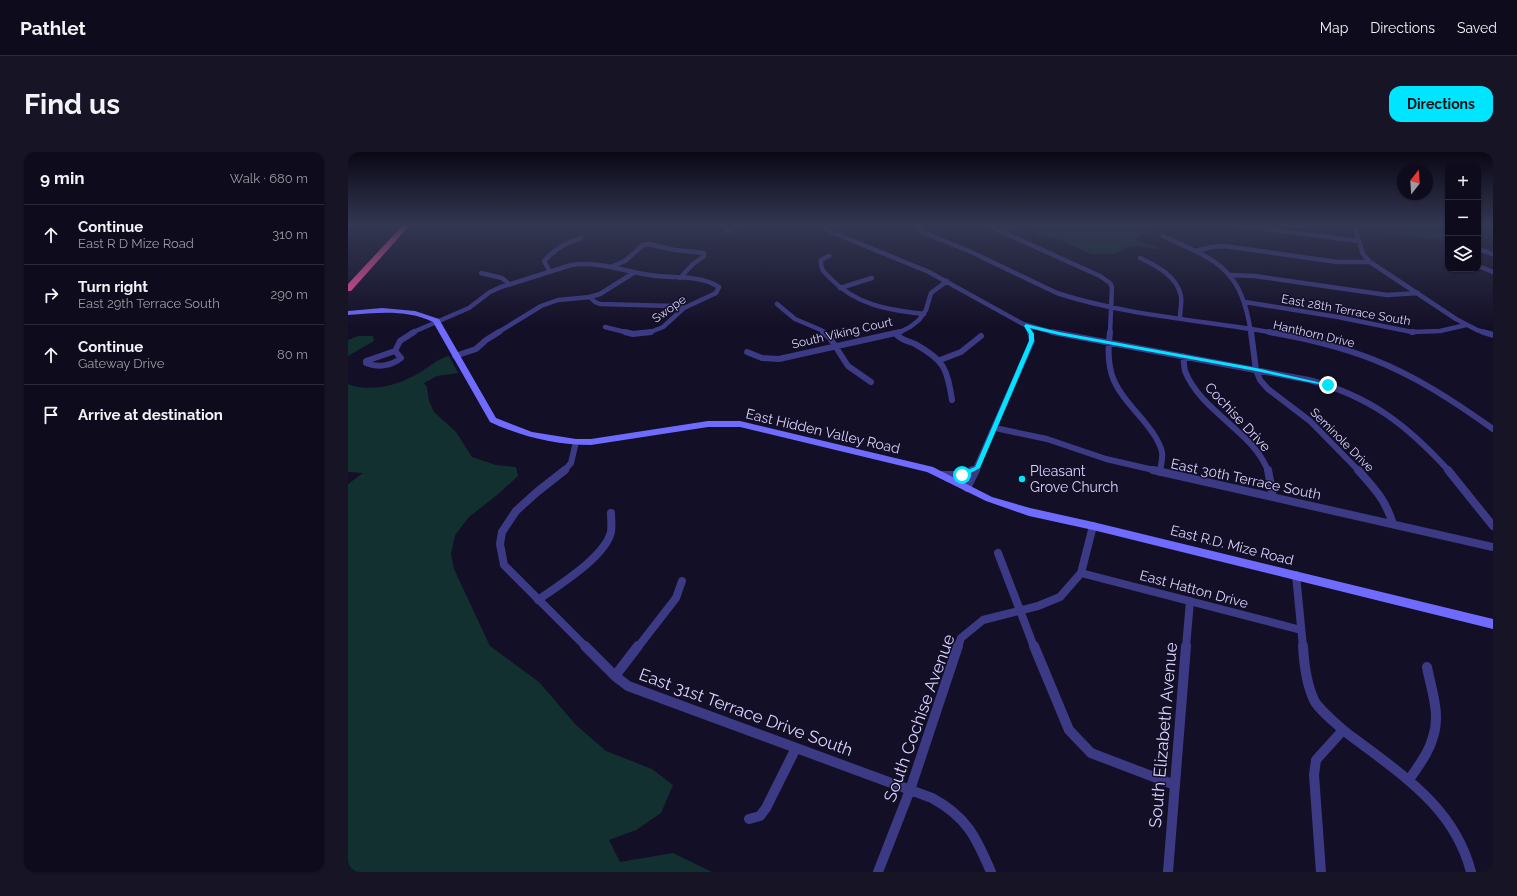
<!DOCTYPE html>
<meta charset="utf-8">
<style>
body{margin:0;font-family:Raleway,sans-serif;background:#171425;color:#f1f3f6}
.controls{position:absolute;right:12px;top:12px;display:grid;overflow:hidden;border-radius:8px;box-shadow:0 1px 3px #0004}
.controls button{width:36px;height:36px;display:grid;place-items:center;padding:0;border:0;border-bottom:1px solid #2e2b3b;background:#0e0b1c;color:#f1f3f6;font:20px sans-serif}
.compass{position:absolute;left:1049px;top:12px;width:36px;height:36px;border-radius:50%;background:#0e0b1c;box-shadow:0 1px 3px #0004;rotate:17deg}
.stop{position:absolute;width:12px;height:12px;margin:-9px;border:3px solid #00e5ff;border-radius:50%;background:#fff}
.stop.end{background:#00e5ff;border-color:#fff;box-shadow:0 1px 4px #0008}
.list{margin:0;padding:0;list-style:none}
h2{display:flex;justify-content:space-between;align-items:center;height:52px;margin:0;padding:0 16px;font-size:17px}
h2 small{font-size:13px;font-weight:400;color:#9b9ba3}
.list li{display:grid;grid-template-columns:26px 1fr auto;gap:12px;align-items:center;box-sizing:border-box;height:60px;padding:0 16px;border-top:1px solid #2e2b3b}
.list b{display:block;font-size:15px;white-space:nowrap}
.list p{margin:0;font-size:13px;white-space:nowrap;color:#9b9ba3}
.list em{font-size:13px;font-style:normal;color:#9b9ba3}
.icon{flex:none;width:22px;height:22px;fill:none;stroke:currentColor;stroke-width:2;stroke-linecap:round;stroke-linejoin:round}
.map{position:relative;flex:none;width:1145px;height:720px;overflow:hidden;border-radius:12px}
header{display:flex;align-items:center;gap:24px;box-sizing:border-box;height:56px;padding:0 20px;background:#0e0b1c;border-bottom:1px solid #2e2b3b}
header strong{font-size:19px}
nav{display:flex;gap:22px;margin-inline-start:auto;font-size:14px}
.intro{display:flex;align-items:center;justify-content:space-between;box-sizing:border-box;height:96px;padding:0 24px}
h1{margin:0;font-size:28px}
.button{padding:10px 18px;border-radius:12px;background:#00e5ff;color:#111;font-size:14px;font-weight:700}
main{display:flex;gap:24px;padding:0 24px}
aside{flex:1;background:#0e0b1c;border-radius:12px;box-shadow:0 1px 3px #0004}
.map>svg:first-child{display:block}
.green{fill:#12302f}
.lines{fill:none;stroke-linecap:round;stroke-linejoin:round}
.street-far3{stroke:#3d3a85;stroke-width:4.5}
.street-far2{stroke:#3d3a85;stroke-width:6}
.street-far1{stroke:#3d3a85;stroke-width:8}
.street{stroke:#3d3a85;stroke-width:10}
.secondary{fill:#6f6bff;fill-rule:evenodd}
.highway{fill:#ff4fa3;fill-rule:evenodd}
.route{fill:#00e5ff}
.poi-dot{fill:#00e5ff;stroke:#130f26;stroke-width:1.5}
.labels{text-anchor:middle;dominant-baseline:central;stroke-width:3;stroke-linejoin:round;paint-order:stroke}
.far-street-label{font-size:12px;fill:#d9d4ff;stroke:#130f26}
.street-label{font-size:14px;fill:#d9d4ff;stroke:#130f26}
.poi-label{font-size:14px;fill:#d9d4ff;stroke:#130f26;text-anchor:start}
.near-street-label{font-size:17px;fill:#d9d4ff;stroke:#130f26}
</style>
<header>
<strong>Pathlet</strong>
<nav><a>Map</a><a>Directions</a><a>Saved</a></nav>
</header>
<div class="intro"><h1>Find us</h1><a class="button">Directions</a></div>
<main>
<aside>
<h2>9 min<small>Walk · 680 m</small></h2>
<ul class="list">
<li><svg class="icon" aria-label="ahead" viewBox="0 0 24 24"><path d="M12 20V5M6 11l6-6 6 6"/></svg><div><b>Continue</b><p>East R D Mize Road</p></div><em>310 m</em></li>
<li><svg class="icon" aria-label="right" viewBox="0 0 24 24"><path d="M7 20v-9h11M14 6l5 5-5 5"/></svg><div><b>Turn right</b><p>East 29th Terrace South</p></div><em>290 m</em></li>
<li><svg class="icon" aria-label="ahead" viewBox="0 0 24 24"><path d="M12 20V5M6 11l6-6 6 6"/></svg><div><b>Continue</b><p>Gateway Drive</p></div><em>80 m</em></li>
<li><svg class="icon" aria-label="arrive" viewBox="0 0 24 24"><path d="M6 21V4h12l-3 4 3 4H6"/></svg><div><b>Arrive at destination</b></div></li>
</ul>
</aside>
<div class="map">
<svg width="1145" height="720" viewBox="0 0 1145 720">
<rect width="100%" height="100%" fill="#130f26"/>
<path class="green" d="M705,73H814L787,87L791,90L810,95V97L787,94L778,96L766,102H743L710,87L689,83L688,79L693,75Z
M992,73H1075L1100,82V89L993,75Z
M10,184H25L26,189L0,204V188Z
M101,204L110,221L89,224L76,231L79,235L81,249L86,260L108,280L124,305L148,313L168,315L170,324L149,343L121,365L107,383L103,402L106,417L142,494L191,530L228,573L258,599L304,617L325,633L313,661L288,678L261,688L272,710L325,701L364,720H0V332L15,321L0,320V232C23,241 51,233 71,221C81,215 89,207 101,204Z"/>
<g class="lines">
<path class="street-far3" d="M476,73L481,79L581,120L675,172L707,181
M573,73V79L579,82L621,99L709,141C779,164 855,168 927,181
M639,73L752,124L762,131L764,135L762,181
M887,73L1011,89
M1007,77L1015,102L1022,110L1108,167L1129,178L1138,181
M379,79L391,73
M652,79L667,73
M815,84C870,109 893,116 903,181
M1130,97L1145,102
M848,99L863,95L876,94L989,110H1022
M481,104L473,108C472,117 476,120 482,126C508,153 540,158 576,162
M792,106C809,114 829,124 833,144C834,151 832,159 832,166
M265,114L277,109L295,93L300,92L327,98L356,101V104L344,113L332,126
M1130,114L1145,120
M202,120L196,109C206,98 218,90 233,86
M133,121L154,126L161,132
M882,123L907,124L1039,143L1070,141
M492,136L524,126
M242,145L247,150L252,152L326,154L336,156
M897,150L990,165L1064,180L1092,179L1118,173
M429,152L447,167L473,178L476,181
M678,173L682,181
M257,175L281,181
M63,181L121,156L142,140L153,135L223,113C253,109 274,119 302,123C325,127 351,122 371,135L368,141L336,156L315,175L300,181
M149,181L193,154L210,148L242,145L252,142L287,120
M550,181L562,175L571,168L578,158L583,141L599,129"/>
<path class="street-far2" d="M277,180L285,182L303,180
M475,180L482,186L500,214L523,230
M704,180L961,228C1022,244 1059,273 1101,319
M762,180C756,224 768,237 795,268C803,278 811,288 814,300C815,306 813,313 812,319
M903,180L908,218L912,228L920,237L962,269L1011,319
M921,180C956,186 991,194 1024,207C1068,224 1107,250 1145,277
M1064,180H1065
M1135,180L1145,183
M548,182C553,188 560,189 567,192C596,208 599,216 604,248
M47,199L53,206C43,214 30,216 18,211V209Z
M47,199L52,189L66,180
M399,200L414,206L431,207L552,180
M107,204L128,197L138,188L151,180
M835,204C836,209 836,215 837,219C853,260 905,279 920,319
M592,208L613,200L633,184
M647,276L699,287L758,307L810,319
M216,319L223,311L228,290
M623,319L629,316
M627,319L684,189L682,180"/>
<path class="street-far1" d="M217,318L189,340L168,359L154,380L152,392L156,413L238,495
M805,318L1145,395
M920,318L925,345
M1010,318C1027,337 1037,347 1045,372
M1100,318L1145,374
M812,320V318
M595,323H614L625,318
M619,336L628,318
M650,401L686,495
M733,421L953,478
M948,423L955,495
M190,448C211,433 257,405 263,380C264,374 263,367 263,361
M290,495L328,446L334,429
M610,495L613,486L635,468L690,454L712,445L733,421L745,374
M838,495L842,449"/>
<path class="street" d="M237,494L267,524L280,534L584,646C619,665 628,685 643,720
M686,494L721,578L743,601L827,633
M955,494C956,512 958,531 966,548C970,557 998,581 1007,587C1056,624 1107,657 1123,720
M267,524L290,494
M1061,628C1070,614 1081,601 1085,585C1093,562 1083,537 1079,515
M401,667L412,664L418,656L448,596
M530,720L562,638L610,494
M820,720L838,494
M973,720L966,623L968,608L995,578"/>
<path class="secondary" d="M34,156L67,159L91,167L148,266L184,280L228,287H243L360,269H392L585,315L644,345L682,356L745,370L1145,467V477L745,378L681,364L638,349L579,320L392,275H360L243,293C208,293 174,285 142,270L85,170C58,157 29,161 0,163V159Z"/>
<path class="highway" d="M55,73H62L3,139H0V132Z"/>
</g>
<linearGradient id="sky" x2="0" y2="1"><stop stop-color="#0a0815"/><stop offset="0.42" stop-color="#333752"/><stop offset="1" stop-color="#333752" stop-opacity="0"/></linearGradient>
<rect width="1145" height="174" fill="url(#sky)"/>
<path class="route" d="M678,172L711,180L908,216L983,233L980,234L908,219L711,183L682,176L686,182V189L632,316L617,324H612V321L627,315L681,189V182L676,174Z"/>
<circle class="poi-dot" cx="674" cy="327" r="4"/>
<g class="labels">
<g class="far-street-label">
<text transform="translate(321 157) rotate(-35)">Swope</text>
<text transform="translate(998 158) rotate(10)">East 28th Terrace South</text>
<text transform="translate(494 181) rotate(-13)">South Viking Court</text>
<text transform="translate(966 182) rotate(13)">Hanthorn Drive</text>
<text transform="translate(994 288) rotate(45)">Seminole Drive</text>
</g>
<g class="street-label">
<text transform="translate(890 265) rotate(47)">Cochise Drive</text>
<text transform="translate(475 279) rotate(13)">East Hidden Valley Road</text>
<text transform="translate(898 327) rotate(12)">East 30th Terrace South</text>
<text transform="translate(884 393) rotate(14)">East R.D. Mize Road</text>
<text transform="translate(846 437) rotate(15)">East Hatton Drive</text>
</g>
<g class="poi-label">
<text x="682" y="319">Pleasant<tspan x="682" dy="16">Grove Church</tspan></text>
</g>
<g class="near-street-label">
<text transform="translate(398 560) rotate(20)">East 31st Terrace Drive South</text>
<text transform="translate(571 566) rotate(-70)">South Cochise Avenue</text>
<text transform="translate(815 583) rotate(-85)">South Elizabeth Avenue</text>
</g>
</g>
</svg>
<div class="controls">
<button>+</button>
<button>−</button>
<button><svg class="icon" aria-label="layers" viewBox="0 0 24 24"><path d="M12 4l9 5-9 5-9-5zM3 14l9 5 9-5"/></svg></button>
</div>
<svg class="compass" viewBox="-18 -18 36 36"><path d="M0-13l5 13h-10z" fill="#e53935"/><path d="M0 13l5-13h-10z" fill="#9b9ba3"/></svg>
<div class="stop" style="left:614px;top:323px"></div>
<div class="stop end" style="left:980px;top:233px"></div>
</div>
</main>
